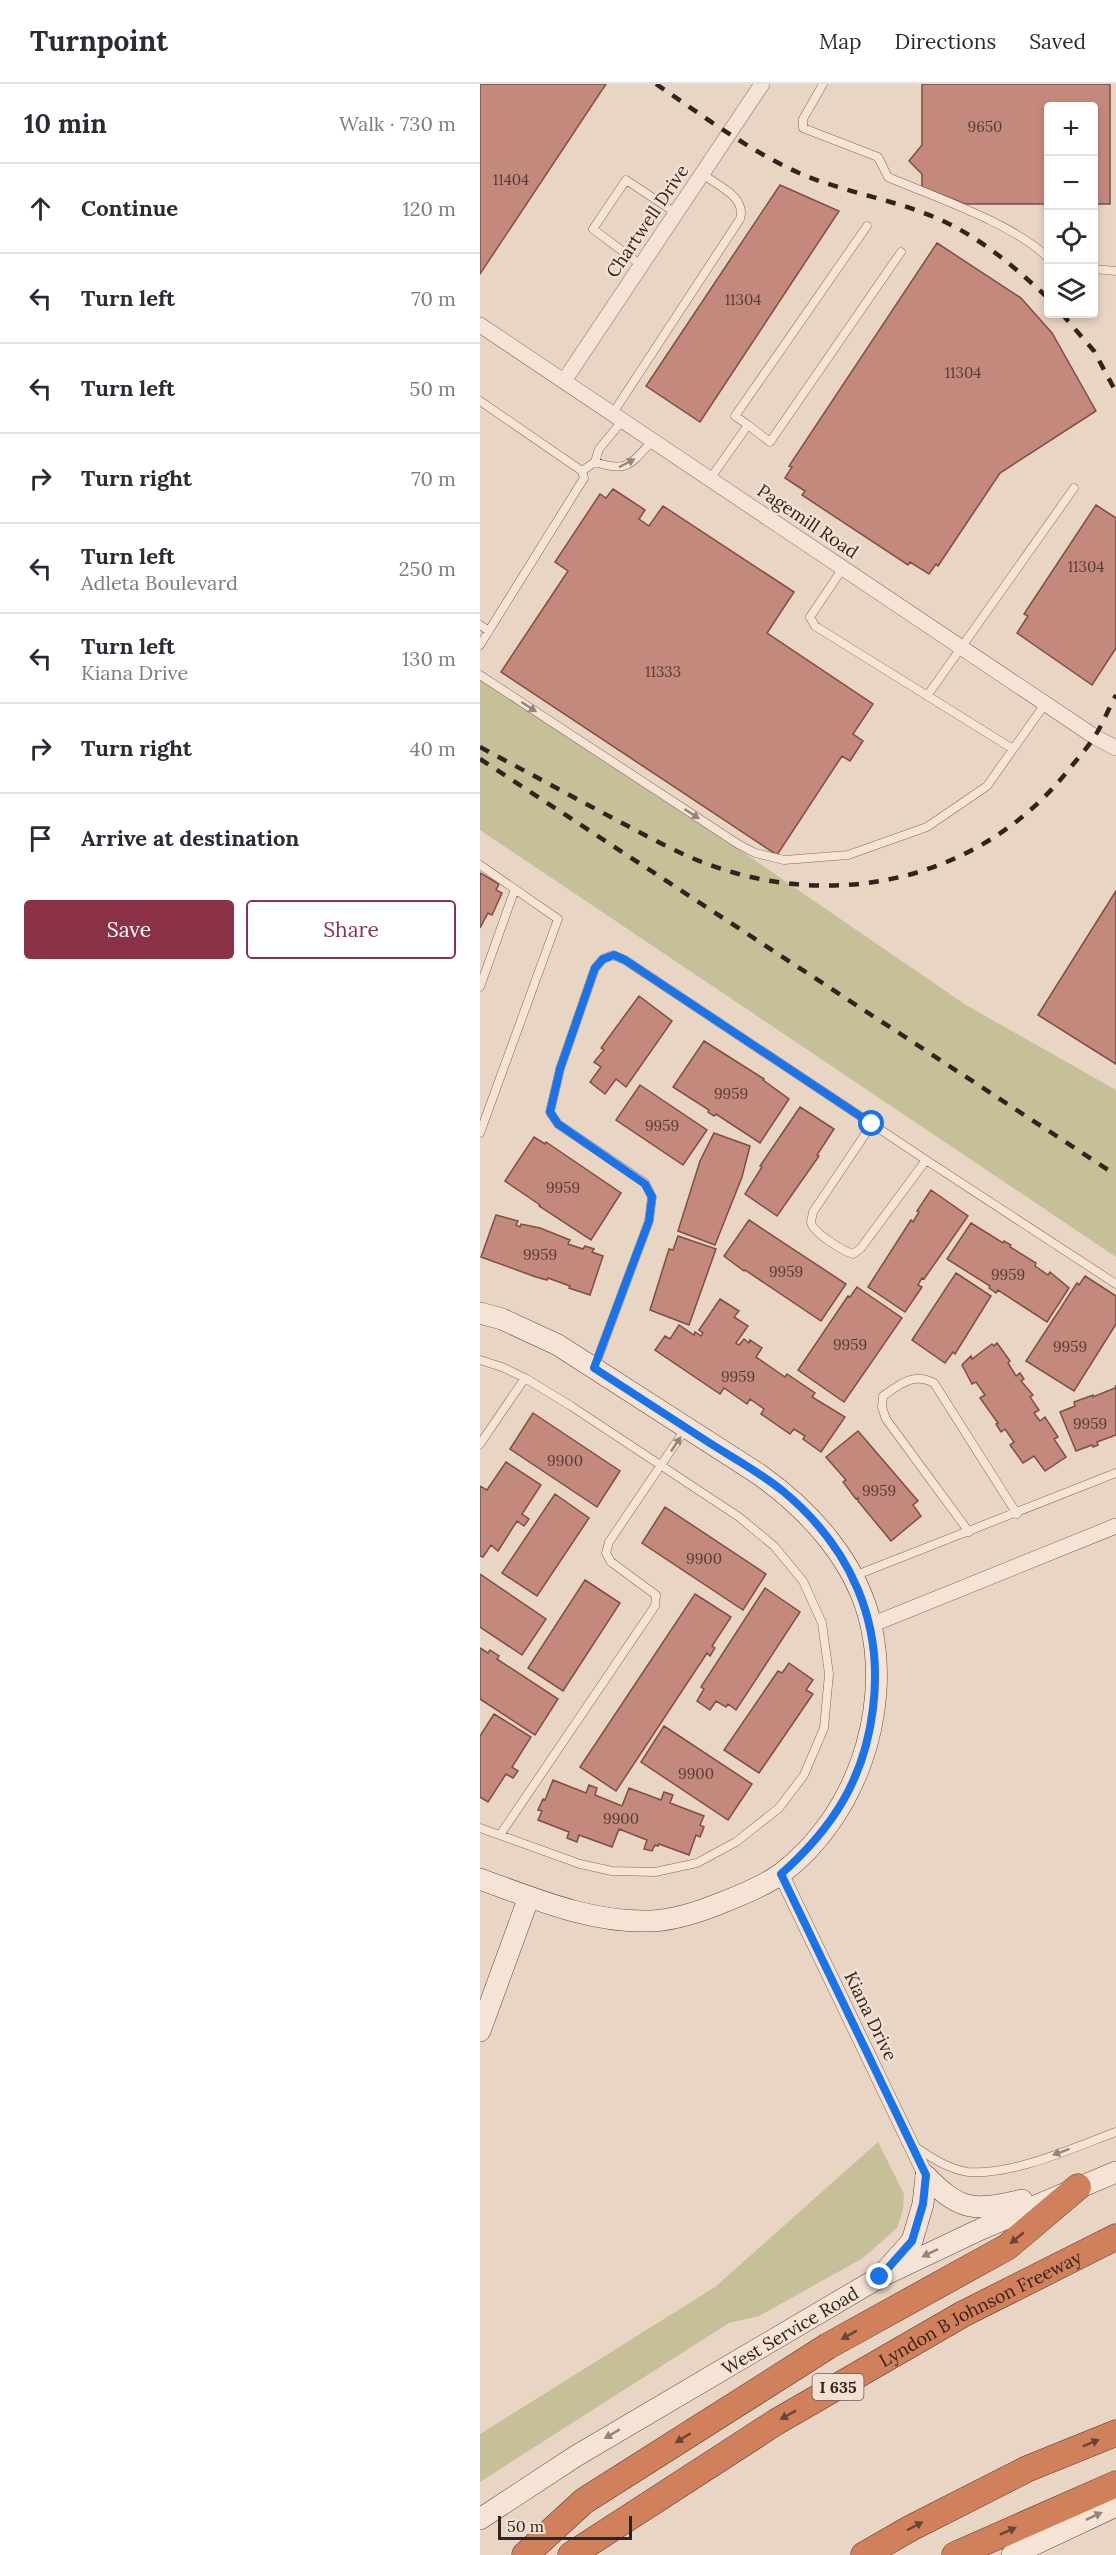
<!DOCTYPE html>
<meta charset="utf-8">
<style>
body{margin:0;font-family:Lora,serif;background:#f7f7f7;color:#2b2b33}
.controls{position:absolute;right:18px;top:18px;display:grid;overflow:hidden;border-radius:6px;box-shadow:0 3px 9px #0003}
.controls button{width:54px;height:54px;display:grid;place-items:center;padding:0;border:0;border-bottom:2px solid #e1e1e2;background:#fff;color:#2b2b33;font:30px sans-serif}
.scale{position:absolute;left:18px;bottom:15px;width:134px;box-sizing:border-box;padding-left:6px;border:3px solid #33231e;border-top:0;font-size:16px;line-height:21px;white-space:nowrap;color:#33231e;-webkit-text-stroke:4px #f2e1d2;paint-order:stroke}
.stop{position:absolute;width:18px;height:18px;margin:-14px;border:4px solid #1a73e8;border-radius:50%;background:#fff}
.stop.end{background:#1a73e8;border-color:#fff;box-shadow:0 2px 6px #0008}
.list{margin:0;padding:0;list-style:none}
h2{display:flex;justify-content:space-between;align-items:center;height:78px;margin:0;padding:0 24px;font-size:26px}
h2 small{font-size:20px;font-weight:400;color:#7c7c81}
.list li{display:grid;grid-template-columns:39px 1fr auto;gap:18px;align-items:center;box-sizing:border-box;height:90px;padding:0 24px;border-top:2px solid #e1e1e2}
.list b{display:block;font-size:22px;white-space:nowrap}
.list p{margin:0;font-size:20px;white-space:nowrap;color:#7c7c81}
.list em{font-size:20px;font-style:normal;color:#7c7c81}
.actions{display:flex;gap:12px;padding:18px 24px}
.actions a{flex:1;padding:14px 0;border:2px solid #8b3249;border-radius:6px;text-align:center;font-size:21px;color:#8b3249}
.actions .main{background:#8b3249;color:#fff}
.icon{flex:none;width:33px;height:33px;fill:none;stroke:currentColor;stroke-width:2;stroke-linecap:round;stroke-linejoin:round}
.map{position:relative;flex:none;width:636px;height:2471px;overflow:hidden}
header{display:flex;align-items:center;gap:36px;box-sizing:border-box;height:84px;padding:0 30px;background:#fff;border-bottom:2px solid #e1e1e2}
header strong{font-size:28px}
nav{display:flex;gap:33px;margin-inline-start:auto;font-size:21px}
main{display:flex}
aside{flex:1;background:#fff}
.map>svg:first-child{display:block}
.green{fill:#c6c099}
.building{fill:#c4897d;stroke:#7f4d44;stroke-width:1.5}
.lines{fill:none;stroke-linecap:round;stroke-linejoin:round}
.lane-casing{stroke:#82675c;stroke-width:9}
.street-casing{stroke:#82675c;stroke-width:16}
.secondary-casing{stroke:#64483f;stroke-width:22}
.highway-casing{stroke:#503730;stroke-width:27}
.lane{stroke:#f5e4d6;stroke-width:8}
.street{stroke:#f5e4d6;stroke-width:15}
.secondary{stroke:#f5e4d6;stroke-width:21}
.highway{stroke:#d1805c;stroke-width:26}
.rail{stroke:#33231e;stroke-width:4.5;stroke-dasharray:10 10;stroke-linecap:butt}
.oneway{fill:#94847a}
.oneway2{fill:#6a4434}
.route{stroke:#1a73e8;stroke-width:8}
.labels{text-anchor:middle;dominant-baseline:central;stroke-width:5;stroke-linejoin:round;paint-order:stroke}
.number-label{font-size:15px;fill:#573c36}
.shield{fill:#f2e1d2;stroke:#6c5c54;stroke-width:1.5}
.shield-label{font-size:16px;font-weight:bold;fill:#33231e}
.street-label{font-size:18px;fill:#33231e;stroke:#f2e1d2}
</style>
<header>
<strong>Turnpoint</strong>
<nav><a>Map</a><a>Directions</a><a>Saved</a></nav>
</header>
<main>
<aside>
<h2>10 min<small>Walk · 730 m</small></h2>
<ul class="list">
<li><svg class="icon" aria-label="ahead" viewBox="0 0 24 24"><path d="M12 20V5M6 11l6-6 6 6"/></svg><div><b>Continue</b></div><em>120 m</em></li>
<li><svg class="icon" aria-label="left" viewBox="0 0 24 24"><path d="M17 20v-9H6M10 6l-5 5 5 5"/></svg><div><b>Turn left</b></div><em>70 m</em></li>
<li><svg class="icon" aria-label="left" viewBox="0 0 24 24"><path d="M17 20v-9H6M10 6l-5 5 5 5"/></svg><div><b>Turn left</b></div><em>50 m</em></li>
<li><svg class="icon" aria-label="right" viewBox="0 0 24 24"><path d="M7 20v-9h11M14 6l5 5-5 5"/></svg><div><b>Turn right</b></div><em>70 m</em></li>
<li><svg class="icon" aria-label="left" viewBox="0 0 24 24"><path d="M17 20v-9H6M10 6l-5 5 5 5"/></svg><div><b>Turn left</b><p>Adleta Boulevard</p></div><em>250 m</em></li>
<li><svg class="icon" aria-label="left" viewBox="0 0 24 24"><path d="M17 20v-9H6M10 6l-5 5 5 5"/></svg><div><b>Turn left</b><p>Kiana Drive</p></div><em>130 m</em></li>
<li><svg class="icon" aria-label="right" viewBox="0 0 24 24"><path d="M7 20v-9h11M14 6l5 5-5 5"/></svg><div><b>Turn right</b></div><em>40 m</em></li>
<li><svg class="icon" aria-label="arrive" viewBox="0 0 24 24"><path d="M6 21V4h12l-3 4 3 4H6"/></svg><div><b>Arrive at destination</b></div></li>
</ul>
<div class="actions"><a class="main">Save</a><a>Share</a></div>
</aside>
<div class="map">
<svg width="636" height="2471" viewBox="0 0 636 2471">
<rect width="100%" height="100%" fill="#e9d5c3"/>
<path class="green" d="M0,588L486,921L636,1006V1173L0,746Z
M398,2058L424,2110L423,2126L417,2144L383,2174L279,2232L249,2239L0,2398V2350L235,2203Z"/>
<path class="building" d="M0,0H126L0,190Z
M442,0H630V120H614V22H568V120H485L442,103V90L429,77L442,61Z
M300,101L359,127L220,338L166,302Z
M457,159L541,214L572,249L616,327L520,389L458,482L456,480L449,490L430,478L428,481L322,411L325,407L305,394L312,383L309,382Z
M133,405L165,426L159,435L169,442L183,422L314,508L287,549L393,620L373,650L383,657L370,677L362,672L297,771L21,588L88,487L75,478L120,410L126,414Z
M616,421L636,434V564L612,601L537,549L548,532L544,530Z
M0,789L19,800L16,806L22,809L12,831L8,829L0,844Z
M636,807V980L558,931Z
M159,912L192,937L146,1003L136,995L125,1010L110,998L121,983L114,978L124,966L121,964Z
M224,957L284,995L283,996L309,1015L280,1059L236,1030L234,1032L228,1028L229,1026L193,1003Z
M160,1001L227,1046L203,1081L136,1036Z
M320,1023L354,1045L337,1071L339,1072L297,1132L265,1110L282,1083L280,1082Z
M234,1049L270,1062L262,1093L235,1161L198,1147L220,1077Z
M54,1053L65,1060L66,1058L141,1109L111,1156L59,1122L60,1121L25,1097Z
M451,1106L488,1132L444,1195L442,1194L438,1201L442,1203L425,1228L388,1203L431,1136L433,1138L439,1128L437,1127Z
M16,1131L38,1137L36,1141L40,1143L41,1140L60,1144L90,1156L88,1160L103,1165L105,1162L114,1165L112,1168L123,1172L110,1211L89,1204L90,1202L68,1194L67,1196L56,1193L1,1173Z
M269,1136L366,1200L341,1237L265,1186L264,1187L244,1172Z
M491,1139L523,1159L524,1157L531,1161L530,1163L556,1179L555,1182L568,1191L570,1188L589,1204L567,1238L518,1206L516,1209L509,1204L510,1202L467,1175Z
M198,1152L236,1165L209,1241L170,1226L189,1165L193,1166Z
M476,1189L511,1212L475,1270L473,1268L465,1279L432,1256Z
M605,1192L636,1212V1240L594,1307L546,1277L597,1199L599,1201Z
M377,1203L422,1234L364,1318L318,1286L368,1212L370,1213Z
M240,1215L259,1227L254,1233L268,1242L256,1259L259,1261L264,1255L269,1259L270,1256L282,1264L276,1273L305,1293L307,1290L335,1309L332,1313L365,1333L341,1368L323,1355L325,1352L314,1345L310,1350L281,1330L284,1325L270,1315L267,1320L244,1304L240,1310L175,1266L185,1252L190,1255L199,1241L214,1251L215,1248L221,1252L223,1249L219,1246Z
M517,1259L530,1277L528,1279L536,1292L540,1289L544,1295L541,1297L553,1311L550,1313L559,1326L554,1329L560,1337L565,1333L578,1353L574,1355L586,1373L565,1387L554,1372L543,1379L530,1361L534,1358L525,1345L521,1348L516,1340L518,1339L500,1314L505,1311L496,1298L492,1300L482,1281L491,1272L492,1275L512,1260L514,1262Z
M636,1301V1351L617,1358L618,1361L613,1363L612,1361L596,1367L580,1328L595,1322L594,1318L613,1311V1313L635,1304Z
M53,1329L140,1387L117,1423L30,1365Z
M378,1347L438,1417L433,1421L441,1432L411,1457L378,1417V1414L376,1415L363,1398L366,1396L346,1373Z
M26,1378L61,1401L42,1430L49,1435L44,1442L37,1437L18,1467L11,1461L3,1473L0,1472V1402L7,1406Z
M75,1410L109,1434L57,1512L22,1489Z
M185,1423L286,1490L263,1526L162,1459Z
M0,1490L66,1535L42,1571L0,1543Z
M105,1496L140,1519L83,1607L48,1584Z
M285,1504L320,1528L256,1626L248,1620L246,1623L236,1617L230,1626L217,1617L224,1605L221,1603Z
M215,1510L251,1533L232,1562L235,1564L230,1572L227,1569L136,1707L100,1683Z
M0,1564L8,1569L10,1566L19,1572L17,1575L78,1615L55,1651L0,1615Z
M309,1579L333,1596L326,1606L333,1610L279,1689L244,1666L298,1587L302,1589Z
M14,1630L51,1653L32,1683L38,1687L33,1694L26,1690L8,1718L0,1713V1652Z
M184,1642L272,1700L248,1736L161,1678Z
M73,1696L106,1709L109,1701L117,1704L115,1711L142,1722L149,1704L181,1716L184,1708L193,1711L190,1719L224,1732L220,1741L224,1743L220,1753L216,1751L209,1771L179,1760L178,1762L175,1761L172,1767L164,1765L167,1756L139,1745L132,1763L99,1751L97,1758L87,1754L89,1748L58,1736L62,1727L58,1726L63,1715L65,1716Z"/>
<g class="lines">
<g class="lane-casing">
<path id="lane" d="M343,0L323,35V44L398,73L408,93C454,113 535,140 568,174
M161,181L113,145L146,96L196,129
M614,185L636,187
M0,317L102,387L104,394L0,561
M133,329L260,135C267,113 237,101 222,90
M268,341L290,358L421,168
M115,378C148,389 151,380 173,356
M102,387L115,378L119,365L143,336
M230,395L268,341L255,332L387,142
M363,484L330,533L335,542L533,665
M0,541L9,547
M0,591L258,760L275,769L304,776L368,771L447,743L507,702L565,620
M447,612L594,404
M0,781L78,835L0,1049
M0,903L35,805
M392,1040L446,1076
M0,1276L22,1283L45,1294L91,1322L259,1433L294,1462L323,1497L342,1539L349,1590L344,1644L324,1691L299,1724L256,1758L217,1779L175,1788L132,1787L100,1780L0,1744
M115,1282L169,1137L172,1113L165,1099L78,1040L70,1028L80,985L115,884L123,875L133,871L145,876L392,1040L333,1128C333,1130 331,1136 331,1138C332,1148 363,1167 373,1170L381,1164L446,1076L636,1200
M0,1360L45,1294
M489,1448L406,1335L402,1323L403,1312C420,1300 434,1288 454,1299L537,1430
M374,1492L636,1389
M20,1751L175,1522L176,1511L131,1478L126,1469L129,1458L206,1344
M434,2062C450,2073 468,2085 488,2088C532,2092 595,2063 636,2048"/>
</g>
<g class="street-casing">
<path id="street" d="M0,241L615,653L636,664
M84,297L282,0
M391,1541L636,1442
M301,1790L446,2092"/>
</g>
<g class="secondary-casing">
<g id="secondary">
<path d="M0,1229L22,1235L78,1261L280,1391C330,1427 377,1478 391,1541C411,1630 375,1733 302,1789C284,1802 262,1811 241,1819C219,1828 195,1836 171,1837C111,1839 55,1815 0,1795"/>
<path d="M0,1947L49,1813"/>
<path d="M446,2092C481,2128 494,2127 542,2116"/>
<path d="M406,2186L432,2157L443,2120L446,2092"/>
<path id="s1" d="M0,2435L96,2372L400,2193L501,2145L636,2088"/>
<path d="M532,2471L636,2422"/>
</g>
</g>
<g class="highway-casing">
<g id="highway">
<path d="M45,2471L104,2417L348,2262L527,2163L598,2103"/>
<path id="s2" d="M91,2471L296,2338L483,2230L636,2153"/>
<path d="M384,2471L431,2444L547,2385L636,2349"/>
<path d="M475,2471L636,2400"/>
</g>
</g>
<use href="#lane" class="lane"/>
<use href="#street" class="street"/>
<use href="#secondary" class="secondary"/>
<use href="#highway" class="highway"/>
<path class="rail" d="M176,0C222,31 268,66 319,89C358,106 401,113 441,128C492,146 529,178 568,214
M582,230L614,267L636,308
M0,663C47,688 93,713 140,738C169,753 199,770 230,781C360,828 504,794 590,684C599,673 608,663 615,652C623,639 629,624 636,611
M0,675L636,1091"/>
</g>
<defs><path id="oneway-solid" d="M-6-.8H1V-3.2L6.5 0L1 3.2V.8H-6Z" transform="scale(1.5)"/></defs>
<g class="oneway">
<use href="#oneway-solid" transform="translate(147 379) rotate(-28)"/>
<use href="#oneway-solid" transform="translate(49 623) rotate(33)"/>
<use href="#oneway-solid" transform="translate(212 730) rotate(33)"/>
<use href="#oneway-solid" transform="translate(196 1360) rotate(-56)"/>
<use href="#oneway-solid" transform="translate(581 2068) rotate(160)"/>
<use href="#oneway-solid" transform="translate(450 2169) rotate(154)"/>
<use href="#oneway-solid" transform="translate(132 2350) rotate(149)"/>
<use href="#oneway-solid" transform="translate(614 2432) rotate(-25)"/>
</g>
<g class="oneway2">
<use href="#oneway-solid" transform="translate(537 2154) rotate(140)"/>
<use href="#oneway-solid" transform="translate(369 2251) rotate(151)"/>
<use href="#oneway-solid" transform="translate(308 2331) rotate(151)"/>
<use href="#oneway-solid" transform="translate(203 2354) rotate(148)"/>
<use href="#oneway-solid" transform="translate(611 2359) rotate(-22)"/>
<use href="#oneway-solid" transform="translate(435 2442) rotate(-28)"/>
<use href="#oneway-solid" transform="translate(528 2447) rotate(-24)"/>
</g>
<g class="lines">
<path class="route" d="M392,1040L145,876L134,871L123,875L115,884L80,985L70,1028L78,1040L165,1100L172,1113L169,1137L114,1284C151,1308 188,1332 225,1356C251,1373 280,1388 304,1408C370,1463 404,1538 393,1624C385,1694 353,1744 301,1790L446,2091L443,2120L432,2157L400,2193"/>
</g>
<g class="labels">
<g class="number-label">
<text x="505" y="42">9650</text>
<text x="31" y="95">11404</text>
<text x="263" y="215">11304</text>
<text x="483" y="288">11304</text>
<text x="606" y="482">11304</text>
<text x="183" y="587">11333</text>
<text x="251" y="1009">9959</text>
<text x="182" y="1041">9959</text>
<text x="83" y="1103">9959</text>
<text x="60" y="1170">9959</text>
<text x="306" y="1187">9959</text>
<text x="528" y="1190">9959</text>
<text x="370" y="1260">9959</text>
<text x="590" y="1262">9959</text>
<text x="258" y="1292">9959</text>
<text x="610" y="1339">9959</text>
<text x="85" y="1376">9900</text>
<text x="399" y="1406">9959</text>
<text x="224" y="1474">9900</text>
<text x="216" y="1689">9900</text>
<text x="141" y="1734">9900</text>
</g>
<rect class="shield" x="332.5" y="2290" width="51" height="26" rx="4.5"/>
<g class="shield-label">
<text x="358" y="2303">I 635</text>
</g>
<g class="street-label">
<text transform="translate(167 137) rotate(-56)">Chartwell Drive</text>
<text transform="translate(328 437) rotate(34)">Pagemill Road</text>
<text transform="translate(391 1932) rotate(64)">Kiana Drive</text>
<text stroke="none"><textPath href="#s2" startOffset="478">Lyndon B Johnson Freeway</textPath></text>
<text stroke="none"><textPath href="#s1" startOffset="363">West Service Road</textPath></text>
</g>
</g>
</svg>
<div class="controls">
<button>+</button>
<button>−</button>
<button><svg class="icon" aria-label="locate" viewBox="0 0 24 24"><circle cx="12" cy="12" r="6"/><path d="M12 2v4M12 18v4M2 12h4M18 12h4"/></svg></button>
<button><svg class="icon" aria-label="layers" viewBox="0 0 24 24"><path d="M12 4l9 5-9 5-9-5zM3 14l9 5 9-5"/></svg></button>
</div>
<div class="scale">50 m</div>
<div class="stop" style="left:392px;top:1040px"></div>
<div class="stop end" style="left:400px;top:2193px"></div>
</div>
</main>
